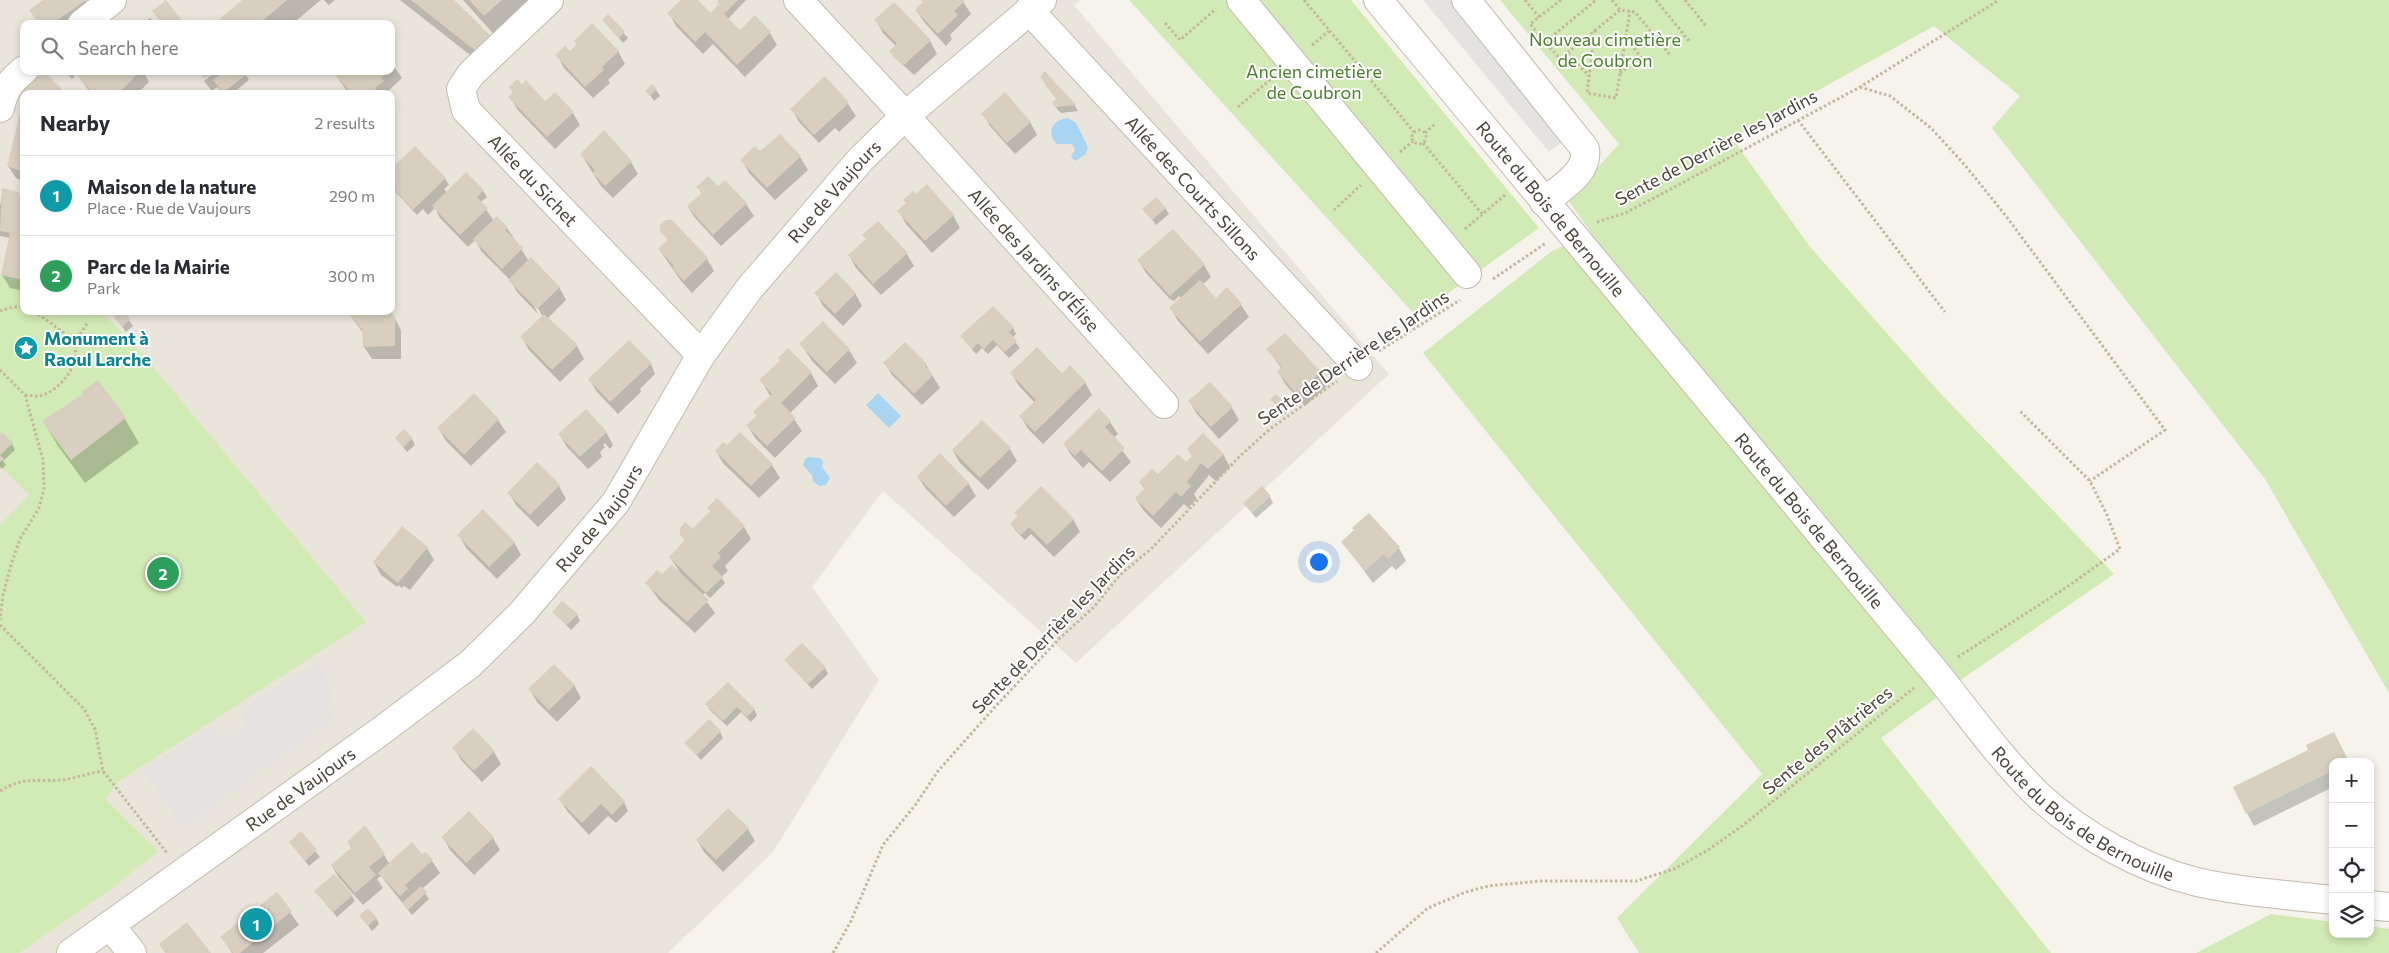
<!DOCTYPE html>
<meta charset="utf-8">
<style>
body{margin:0;font-family:Commissioner,sans-serif;background:#f2f2f3;color:#2b2b33}
.controls{position:absolute;right:15px;bottom:15px;display:grid;overflow:hidden;border-radius:10px;box-shadow:0 2px 8px #0003}
.controls button{width:45px;height:45px;display:grid;place-items:center;padding:0;border:0;border-bottom:1px solid #e1e1e2;background:#fff;color:#2b2b33;font:25px sans-serif}
.you{position:absolute;left:1318px;top:561px;width:18px;height:18px;margin:-12px;border:4px solid #fff;border-radius:50%;background:#1a73e8;box-shadow:0 0 0 8px #1a73e833}
.badge{display:grid;place-items:center;width:32px;height:32px;border-radius:50%;background:#0f766e;color:#fff;font-size:16px;font-weight:700}
.pin{position:absolute;translate:-50% -50%;border:2px solid #fff;box-shadow:0 1px 5px #0006}
.list{margin:0;padding:0;list-style:none}
h2{display:flex;justify-content:space-between;align-items:center;height:65px;margin:0;padding:0 20px;font-size:21px}
h2 small{font-size:16px;font-weight:400;color:#7c7c81}
.list li{display:grid;grid-template-columns:32px 1fr auto;gap:15px;align-items:center;box-sizing:border-box;height:80px;padding:0 20px;border-top:1px solid #e1e1e2}
.list b{display:block;font-size:19px;white-space:nowrap}
.list p{margin:0;font-size:16px;white-space:nowrap;color:#7c7c81}
.list em{font-size:16px;font-style:normal;color:#7c7c81}
.icon{flex:none;width:28px;height:28px;fill:none;stroke:currentColor;stroke-width:2;stroke-linecap:round;stroke-linejoin:round}
.map{position:relative;flex:none;width:2389px;height:953px;overflow:hidden}
.search{position:absolute;background:#fff;box-shadow:0 2px 8px #0003;left:20px;top:20px;width:375px;height:55px;display:flex;align-items:center;gap:12px;box-sizing:border-box;padding:0 18px;border-radius:10px;color:#7c7c81;font-size:19px}
.panel{position:absolute;background:#fff;box-shadow:0 2px 8px #0003;left:20px;top:90px;width:375px;height:225px;border-radius:10px}
.map>svg:first-child{display:block}
.residential{fill:#eae5da;fill-rule:evenodd}
.green{fill:#d2eab5}
.parking{fill:#e5e3e0}
.water{fill:#a9d4f2}
.shadow{fill:#0003}
.building{fill:#d8cfc1}
.lines{fill:none;stroke-linecap:round;stroke-linejoin:round}
.minor-casing{stroke:#c2bbae;stroke-width:30}
.path{stroke:#c4b79f;stroke-width:3;stroke-dasharray:2.5 2.5;stroke-linecap:butt}
.minor{stroke:#fff;stroke-width:28}
.labels{text-anchor:middle;dominant-baseline:central;stroke-width:4;stroke-linejoin:round;paint-order:stroke}
.park-label{font-size:18px;fill:#4a7f2a;stroke:#fff}
.street-label{font-size:18px;fill:#4b4439;stroke:#fff}
.culture-label{font-size:18px;font-weight:bold;fill:#0d838f;stroke:#fff;text-anchor:start}
</style>
<div class="map">
<svg width="2389" height="953" viewBox="0 0 2389 953">
<rect width="100%" height="100%" fill="#f6f3ec"/>
<path class="residential" d="M0,0H1080L1074,5L1389,374L1076,663L883,491L812,587L879,680L773,852L668,953H0ZM24,24H391V71H24ZM24,94H391V311H24Z"/>
<path class="green" d="M1129,0H1351L1539,228L1416,316Z
M1500,0H2389V693L2265,479L1992,128L2020,96L1934,26L1732,138L1810,247L1941,394L2114,574L1965,677L1881,738L2051,953H1639L1617,918L1762,774L1423,353L1552,251L1592,234L1568,200L1619,144Z
M0,275L19,279L24,282V311H100L133,343L366,622L119,781L105,799L158,851L118,884L19,953H0V525L29,495L0,466Z
M2271,914L2333,922V934H2370V926L2389,929V953H2196Z"/>
<path class="parking" d="M1423,0H1466L1572,134L1549,152Z
M317,662L325,675L332,694L328,706L336,717L183,828L143,770L213,725L223,739L226,740L247,726L240,709Z"/>
<path class="water" d="M1068,118L1076,123L1088,147L1086,154L1075,161L1071,157L1075,150L1072,144H1057C1045,133 1053,119 1068,118Z
M878,393L901,416L889,428L866,405Z
M808,457L820,458L823,461L822,467L830,478L826,485L819,486L813,481L812,475L803,465L805,459Z"/>
<path class="shadow" d="M46,0H85L92,13L77,24H39Z
M244,0H321L292,24H216Z
M324,0H335L329,5Z
M400,0H452L489,70Z
M463,0H542L499,40Z
M682,0H697L714,18L721,0H746L728,19L740,32L770,33L777,45L745,77L713,44L703,54L676,26L669,13Z
M922,0H962L971,14L950,35L952,39L946,46L924,22L916,10L924,3Z
M608,16L628,38L623,43L603,20Z
M150,18L155,24H143Z
M876,20L930,41L937,54L914,75L894,57L891,51L896,46L883,33Z
M575,41L618,51L625,64L608,80L610,83L593,98L564,68L557,55L570,52L577,45Z
M391,62L402,78L385,94H349L333,71H391Z
M65,71H73L74,77L72,79Z
M75,71H143L149,82L137,94H91Z
M216,71H243L249,80L232,94H223L217,87L212,91L204,81Z
M1045,73L1075,106L1078,111L1061,113L1057,109L1054,103L1057,100L1045,84Z
M825,78L848,104L856,116L839,132L835,128L819,143L799,122L792,109Z
M510,87L573,113L580,125L555,149L517,109L510,97L514,93Z
M656,90L660,96L654,101L647,91Z
M24,98V181L16,178L8,166Z
M983,114L1030,122L1037,135L1015,154L990,126Z
M780,135L800,157L808,170L775,200L749,173L742,160L760,153Z
M415,148L445,179L449,185L444,189L447,193L466,174L483,191L487,197L481,202L494,221L507,228L529,261L559,287L566,300L547,319L577,346L584,359L560,382L529,350L522,337L543,317L535,303L533,304L538,314L517,292L510,280L482,252L475,240L468,247L440,218L435,208L428,215L423,209L417,215L391,187V171Z
M581,154L631,162L638,174L613,198L601,186Z
M725,182L746,204L754,216L721,246L696,219L688,207L702,194L698,187L718,188Z
M3,190L24,197V291L10,288L2,275L10,238L0,236V206Z
M907,204L953,215L960,228L932,253L906,224L899,211Z
M1165,208L1169,214L1156,225L1144,209Z
M662,231L707,259L714,271L692,293L681,281L659,249L668,240Z
M864,235L907,254L914,266L881,295L856,268L849,255L867,240Z
M1139,261L1204,265L1211,277L1202,285L1215,300L1227,289L1241,305L1249,317L1208,354L1178,321L1171,308L1181,299L1179,296L1174,301L1170,299L1146,273Z
M816,293H855L862,306L843,326L823,306Z
M122,311L133,326L126,332L115,317Z
M347,311L394,317L401,330V359H372L364,347V334Z
M822,323L849,350L857,363L835,384L812,361L801,344Z
M1013,328L1016,334L1012,338L1020,348L1009,358L997,345L988,354L982,348L976,354L962,337Z
M1268,350L1320,373L1327,386L1305,406L1286,385L1278,372L1282,369Z
M885,363L926,365L940,388L922,405L892,375Z
M651,364L655,374L640,389L641,392L618,414L597,392L589,379Z
M811,373L818,386L790,413L802,431L775,458L755,438L748,426L757,416L755,412L771,397L761,381Z
M1012,374L1062,375L1085,382L1092,395L1043,444L1028,429L1021,417L1035,403L1019,386Z
M98,382L125,419L139,443L85,483L58,446L44,422L84,394Z
M1272,399L1285,405L1288,411L1285,415Z
M1190,402L1232,408L1239,420L1219,439L1197,414Z
M1099,410L1110,422L1118,434L1113,438L1131,462L1110,482L1089,462L1083,468L1072,456L1064,444Z
M498,420L506,432L471,466L446,441L439,429Z
M606,432L613,445L610,449L605,443L603,445L605,447L600,452L602,457L588,469L567,447L560,435Z
M740,434L772,465L780,478L759,498L723,463L716,451L727,447Z
M0,436L12,444L15,450L3,461L6,465L2,469L0,467Z
M396,438L412,439L415,445L407,452Z
M1010,449L1017,461L988,490L960,463L953,451Z
M1188,449L1223,454L1230,467L1216,481L1209,475L1194,494L1197,499L1188,508L1184,504L1161,528L1144,511L1136,499L1145,490L1140,482L1186,464L1193,457Z
M918,477L968,483L976,496L954,517L926,489Z
M559,486L566,499L538,527L516,505L509,493Z
M1270,497L1273,503L1256,518L1244,503Z
M1016,513L1073,519L1080,532L1054,557L1031,534L1025,540L1015,530L1011,524L1018,517Z
M1369,515L1399,548L1406,561L1396,570L1392,566L1373,583L1343,542Z
M744,527L751,539L725,566L728,571L721,577L725,583L710,598L705,593L702,595L715,613L695,633L659,600L647,583L661,575L681,574L670,557L686,542L681,535Z
M459,535L514,542L521,555L497,579L466,548Z
M427,548L434,560L410,590L404,586L402,588L398,585L397,587L381,575L374,562Z
M554,612L577,615L580,621L571,630Z
M785,660L825,668L828,674L812,689Z
M728,683L754,709L757,715L751,722L741,712L727,726L710,710L707,704Z
M574,685L581,698L557,722L537,702L530,690Z
M720,732L723,738L701,760L686,743Z
M2334,733L2349,762H2333V787L2254,826L2247,813L2310,751Z
M454,748L494,752L501,764L482,782L461,760Z
M591,768L624,802L628,811L616,823L608,816L589,835L567,811L560,799Z
M748,829L755,841L723,872L704,852L697,840Z
M301,833L320,857L309,866L290,842Z
M443,837L493,838L500,850L474,875L450,850Z
M348,842L384,855L390,865L422,856L432,861L440,873L422,889L429,899L412,915L381,876L377,879L383,888L363,905L339,878L332,866L352,849Z
M316,892L352,896L355,901L337,917Z
M277,894L299,925L263,953H232L222,937Z
M361,916L376,918L379,924L372,931Z"/>
<path class="building" d="M43,0H86L52,24H39L29,10Z
M166,0L184,23L182,24H162L152,11Z
M242,0H287L259,24H214Z
M411,0H454L493,38L477,52Z
M469,0H502L484,16Z
M681,0H698L711,13L719,4L717,2L719,0H738L724,14L740,30L755,15L771,32L737,65L705,32L695,42L667,13Z
M921,0H964L965,1L954,11L958,15L938,34L915,10L923,2Z
M894,2L931,40L903,66L889,51L897,44L874,20Z
M608,14L625,31L619,38L602,20Z
M592,23L619,51L602,67L604,70L585,87L555,55L565,46L570,51L577,44L574,41Z
M44,71L62,89L57,94H24V90Z
M74,71H140L118,94H93Z
M198,71H214L204,79Z
M224,71H245L247,74L223,93L213,80Z
M332,71H389L381,78L384,81L375,88L380,94H352Z
M1045,71L1064,92L1076,105L1056,107L1052,103L1056,99L1040,77Z
M825,76L849,103L814,135L790,109Z
M517,79L522,84L526,80L545,101L555,92L574,112L547,137L508,97L513,92L509,87Z
M652,84L657,89L650,96L645,91Z
M1005,92L1031,122L1007,143L981,114Z
M24,97V172L7,166Z
M604,130L632,161L605,186L593,173L595,170L580,154Z
M780,134L801,156L767,188L740,160L755,146L760,151Z
M415,146L446,178L413,210L391,186V169Z
M466,172L484,190L477,197L488,208L460,235L432,206Z
M708,176L718,186L725,180L747,203L713,235L687,206L702,193L696,187Z
M927,184L954,215L925,241L897,211L906,203L903,200L913,191L916,194Z
M2,188L19,192V195L24,196V282L19,279L1,275L10,233L0,231Z
M1156,197L1166,208L1152,220L1142,209Z
M497,216L508,228L505,230L523,248L502,269L473,239Z
M666,220H672L708,258L684,281L672,268L674,266L658,249L668,239L660,231V225Z
M878,221L908,253L873,284L848,255L866,239L862,235Z
M1173,229L1205,264L1170,296L1137,260Z
M531,257L560,287L537,309L508,280Z
M836,272L856,293L835,314L814,293Z
M1200,280L1216,298L1227,287L1242,304L1200,342L1169,308Z
M993,306L1014,327L1009,332L1017,341L1005,352L993,340L984,349L978,343L972,349L960,336Z
M120,311H124L130,319L122,327L114,317Z
M346,311H390L395,317V346L363,347L362,329Z
M544,314L578,345L552,370L520,337Z
M823,321L850,349L827,372L799,344Z
M1285,333L1321,372L1297,394L1277,372L1282,367L1266,349Z
M629,340L652,363L610,402L588,379Z
M905,342L927,364L925,366L933,375L914,394L883,363Z
M1037,347L1062,373L1070,365L1086,382L1035,432L1019,416L1036,400L1010,373Z
M788,348L812,372L781,403L796,418L767,446L746,425L757,416L753,412L772,394L759,380L780,361L778,358Z
M98,380L126,418L71,460L42,421L83,394L81,392Z
M1210,382L1233,407L1211,427L1188,401Z
M474,393L499,419L464,455L437,428Z
M1276,394L1286,405L1281,410L1270,399Z
M1099,408L1111,421L1105,427L1125,448L1102,471L1081,450L1075,456L1063,444Z
M586,409L607,432L580,457L558,434Z
M982,420L1011,448L980,478L952,450Z
M404,429L413,438L403,447L395,438Z
M2,432L13,443L0,455L4,459L0,462V434Z
M740,432L773,464L751,486L715,451L723,442L727,445Z
M1203,433L1224,454L1208,469L1201,463L1187,482L1191,486L1181,497L1176,492L1153,516L1135,498L1145,488L1139,482L1152,469L1158,474L1178,454L1186,462L1193,455L1187,449Z
M940,453L969,483L946,506L917,476Z
M537,462L560,485L530,515L507,493Z
M1041,486L1074,519L1047,545L1029,527L1021,535L1010,524L1018,516L1014,513Z
M1262,486L1271,496L1252,513L1243,503Z
M717,498L745,526L718,553L721,557L712,566L723,577L706,593L669,557L685,540L680,535V528L685,522L693,529L710,511L707,508Z
M483,509L515,542L489,567L457,535Z
M1369,513L1400,547L1388,559L1384,554L1365,571L1341,542L1354,530L1352,528Z
M402,526L428,547L398,583L373,562Z
M672,565L709,600L687,622L645,583L657,570L662,574Z
M562,601L578,614L567,625L552,612Z
M802,643L826,667L808,684L784,660Z
M554,664L575,685L549,710L528,689Z
M728,682L755,709L747,717L737,707L723,721L705,704Z
M709,719L721,731L697,755L684,743Z
M473,728L495,751L474,771L452,748Z
M2334,732L2349,762H2333V771L2246,814L2233,787L2308,750L2306,745Z
M591,766L625,801L612,815L601,804L582,823L558,799Z
M728,808L749,828L716,860L696,840Z
M469,811L494,837L466,863L441,837Z
M365,825L385,854L369,867L376,875L355,893L331,865L352,847L347,842Z
M301,831L317,850L305,861L289,842Z
M412,842L422,854L426,852L433,860L405,885L408,889L400,896L378,873Z
M334,874L353,895L333,912L314,891Z
M421,886L427,892L408,910L402,903Z
M277,892L292,911L240,953H233L220,937Z
M368,908L377,918L368,926L359,916Z
M187,922L211,953H165L159,944Z"/>
<g class="lines">
<g class="minor-casing">
<g id="minor">
<path id="s1" d="M549,0L471,74L461,89L466,110L701,355"/>
<path id="s2" d="M798,0L889,98L1164,404"/>
<path d="M1241,0L1467,274"/>
<path id="s3" d="M1378,0L1936,673C1969,714 2000,758 2038,795C2081,835 2140,868 2197,882C2241,892 2288,895 2333,900"/>
<path d="M1466,0L1585,149C1589,173 1560,188 1544,202"/>
<path id="s4" d="M1029,10L1358,366"/>
<path d="M82,24L112,0"/>
<path d="M0,108C4,90 10,81 24,70"/>
<path d="M2370,905L2389,907"/>
<path d="M110,925L132,953"/>
<path id="s5" d="M71,953L381,731L470,664L522,613L616,502L701,355L749,289L861,159L905,116L1042,0"/>
</g>
</g>
<path class="path" d="M1304,0L1414,132
M1525,0L1539,17
M1561,0L1530,24L1560,59L1620,10
M1612,0L1620,10L1635,12L1670,55
M1656,0L1689,41
M1685,0L1706,26
M1165,23L1180,40L1216,9
M1595,30L1587,93L1616,98L1630,11
M1312,45L1329,31
M1539,47L1596,0
M1568,53L1589,76
M1620,73L1641,57L1626,38
M1860,87L1890,96L1931,128L1964,164L2006,216L2165,430L2090,481
M1238,107L1271,79
M1798,120L1945,312
M1412 137a7 7 0 1 1 14 0a7 7 0 1 1-14 0Z
M1425,133L1435,124
M1423,143L1483,215
M1400,152L1413,141
M1334,210L1361,185
M1597,222L1625,213L1656,197L1860,87L1999,0
M1465,229L1505,195
M1493,279L1546,243
M0,311L13,307H24
M34,311L67,335L79,336L88,322
M1379,351L1460,300
M0,370L25,395L43,460L44,489L39,508L20,539L11,565L3,595L0,620
M25,395C30,395 36,397 40,396C57,392 79,368 75,349C74,344 70,339 67,335
M0,625L84,709L95,729L103,771L167,853
M1958,657L2067,587L2120,549L2107,515L2090,481L2020,411
M0,791C25,776 34,782 60,780C74,779 89,773 103,771
M833,953L851,921L883,845L916,804L938,771L994,708L1059,639L1094,607L1120,575L1152,548L1239,457L1270,429L1337,381
M1376,953L1428,908L1466,892L1488,886L1540,881H1636L1674,869L1708,850L1742,826L1914,688"/>
<use href="#minor" class="minor"/>
</g>
<defs>
<g id="sight-disc" transform="scale(1.25)"><circle r="9.5" fill="#0f9aa8" stroke="#fff"/><path d="M0-6L1.8-2.2L6-1.7L2.9 1.2L3.7 5.4L0 3.3L-3.7 5.4L-2.9 1.2L-6-1.7L-1.8-2.2Z" fill="#fff"/></g>
</defs>
<g fill-rule="evenodd">
<use href="#sight-disc" x="26" y="348"/>
</g>
<g class="labels">
<g class="park-label">
<text x="1605" y="39">Nouveau cimetière<tspan x="1605" dy="21">de Coubron</tspan></text>
<text x="1314" y="71">Ancien cimetière<tspan x="1314" dy="21">de Coubron</tspan></text>
</g>
<g class="street-label">
<text transform="translate(1716 147) rotate(-28)">Sente de Derrière les Jardins</text>
<text stroke="none"><textPath href="#s1" startOffset="244">Allée du Sichet</textPath></text>
<text stroke="none"><textPath href="#s4" startOffset="242">Allée des Courts Sillons</textPath></text>
<text stroke="none"><textPath href="#s5" startOffset="1092">Rue de Vaujours</textPath></text>
<text stroke="none"><textPath href="#s3" startOffset="271">Route du Bois de Bernouille</textPath></text>
<text stroke="none"><textPath href="#s2" startOffset="351">Allée des Jardins d'Élise</textPath></text>
<text transform="translate(1353 357) rotate(-34)">Sente de Derrière les Jardins</text>
<text stroke="none"><textPath href="#s5" startOffset="688">Rue de Vaujours</textPath></text>
<text stroke="none"><textPath href="#s3" startOffset="676">Route du Bois de Bernouille</textPath></text>
<text transform="translate(1053 629) rotate(-46)">Sente de Derrière les Jardins</text>
<text transform="translate(1827 740) rotate(-39)">Sente des Plâtrières</text>
<text stroke="none"><textPath href="#s5" startOffset="282">Rue de Vaujours</textPath></text>
<text stroke="none"><textPath href="#s3" startOffset="1081">Route du Bois de Bernouille</textPath></text>
</g>
<g class="culture-label">
<text x="44" y="338">Monument à<tspan x="44" dy="21">Raoul Larche</tspan></text>
</g>
</g>
</svg>
<div class="controls">
<button>+</button>
<button>−</button>
<button><svg class="icon" aria-label="locate" viewBox="0 0 24 24"><circle cx="12" cy="12" r="6"/><path d="M12 2v4M12 18v4M2 12h4M18 12h4"/></svg></button>
<button><svg class="icon" aria-label="layers" viewBox="0 0 24 24"><path d="M12 4l9 5-9 5-9-5zM3 14l9 5 9-5"/></svg></button>
</div>
<div class="you"></div>
<div class="pin badge" style="left:256px;top:924px;background:#0f9aa8">1</div>
<div class="pin badge" style="left:163px;top:573px;background:#2e9e5b">2</div>
<div class="search"><svg class="icon" aria-label="search" viewBox="0 0 24 24"><circle cx="10" cy="10" r="6"/><path d="M15 15l6 6"/></svg>Search here</div>
<section class="panel">
<h2>Nearby<small>2 results</small></h2>
<ul class="list">
<li><span class="badge" style="background:#0f9aa8">1</span><div><b>Maison de la nature</b><p>Place · Rue de Vaujours</p></div><em>290 m</em></li>
<li><span class="badge" style="background:#2e9e5b">2</span><div><b>Parc de la Mairie</b><p>Park</p></div><em>300 m</em></li>
</ul>
</section>
</div>
